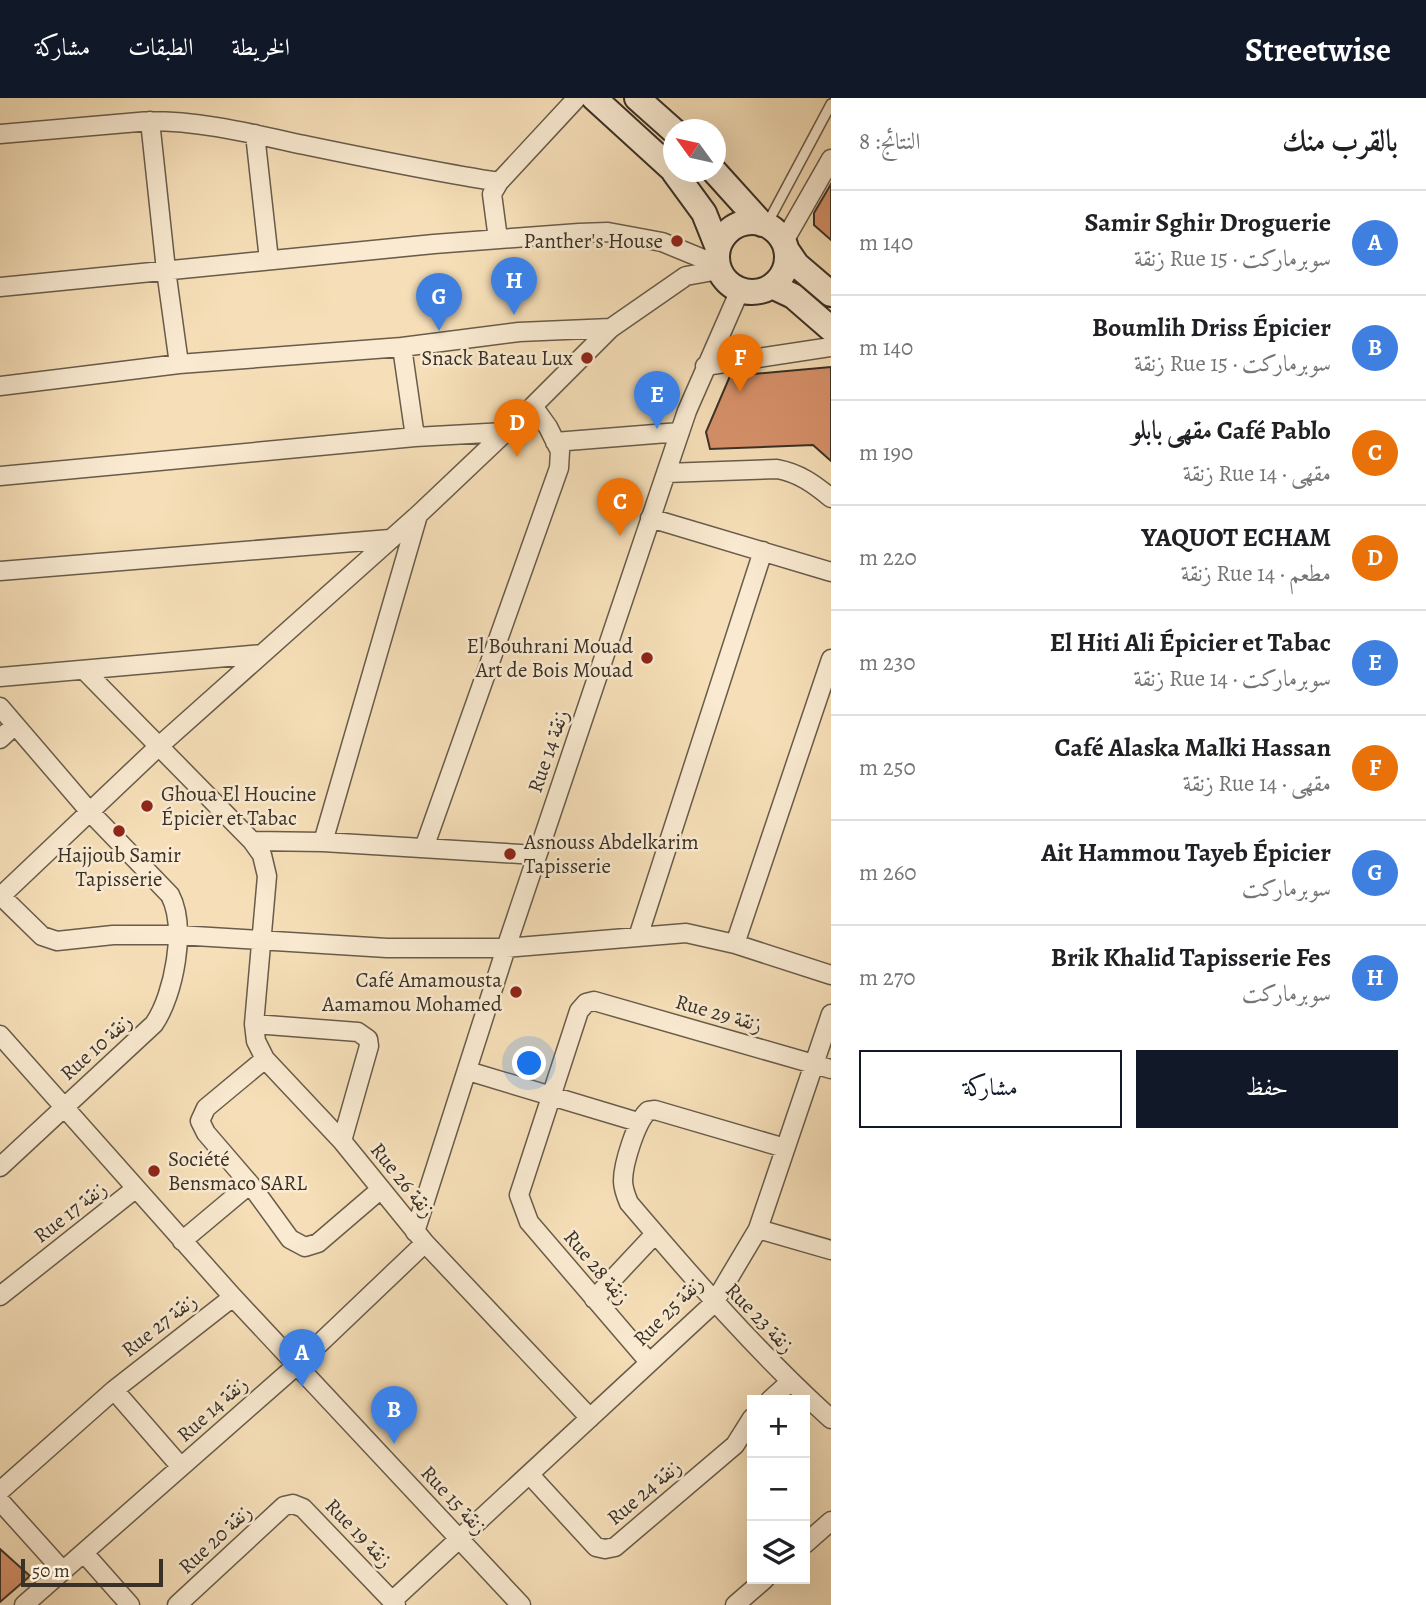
<!DOCTYPE html>
<html lang="ar">
<meta charset="utf-8">
<style>
body{margin:0;font-family:Alegreya,Amiri,serif;background:#f6f6f6;color:#202124;direction:rtl}
.controls{position:absolute;right:21px;bottom:21px;display:grid;overflow:hidden;border-radius:0px;box-shadow:0 7px 28px #0002}
.controls button{width:63px;height:63px;display:grid;place-items:center;padding:0;border:0;border-bottom:2px solid #e0e0e0;background:#fff;color:#202124;font:35px sans-serif}
.compass{position:absolute;left:663px;top:21px;width:63px;height:63px;border-radius:50%;background:#fff;box-shadow:0 7px 28px #0002;rotate:303deg}
.scale{position:absolute;left:21px;bottom:18px;width:142px;box-sizing:border-box;padding-left:7px;border:4px solid #393127;border-top:0;font-size:19px;line-height:24px;white-space:nowrap;color:#393127;-webkit-text-stroke:5px #f9ead1;paint-order:stroke}
.you{position:absolute;left:530px;top:966px;width:24px;height:24px;margin:-18px;border:5px solid #fff;border-radius:50%;background:#1a73e8;box-shadow:0 0 0 10px #1a73e833}
.badge{display:grid;place-items:center;width:46px;height:46px;border-radius:50%;background:#111827;color:#fff;font-size:23px;font-weight:700}
.pin{position:absolute;translate:-50% -58px;filter:drop-shadow(0 2px 4px #0008)}
.pin::after{content:'';position:absolute;top:37px;width:24px;height:21px;background:inherit;clip-path:polygon(0 0,100% 0,50% 100%)}
.list{margin:0;padding:0;list-style:none}
h2{display:flex;justify-content:space-between;align-items:center;height:91px;margin:0;padding:0 28px;font-size:30px}
h2 small{font-size:23px;font-weight:400;color:#757577}
.list li{display:grid;grid-template-columns:46px 1fr auto;gap:21px;align-items:center;box-sizing:border-box;height:105px;padding:0 28px;border-top:2px solid #e0e0e0}
.list b{display:block;font-size:26px;white-space:nowrap}
.list p{margin:0;font-size:23px;white-space:nowrap;color:#757577}
.list em{font-size:23px;font-style:normal;color:#757577}
.actions{display:flex;gap:14px;padding:21px 28px}
.actions a{flex:1;padding:16px 0;border:2px solid #111827;border-radius:0px;text-align:center;font-size:24px;color:#111827}
.actions .main{background:#111827;color:#fff}
.icon{flex:none;width:38px;height:38px;fill:none;stroke:currentColor;stroke-width:2;stroke-linecap:round;stroke-linejoin:round}
.map{position:relative;flex:none;width:831px;height:1507px;overflow:hidden;direction:ltr}
header{display:flex;align-items:center;gap:42px;box-sizing:border-box;height:98px;padding:0 35px;background:#111827;color:#fff}
header strong{font-size:33px}
nav{display:flex;gap:38px;margin-inline-start:auto;font-size:24px}
main{display:flex}
aside{flex:1;background:#fff}
.map>svg:first-child{display:block}
.building{fill:#d7926b;stroke:#393127;stroke-width:2}
.lines{fill:none;stroke-linecap:round;stroke-linejoin:round}
.lane-casing{stroke:#685c4b;stroke-width:12}
.street-casing{stroke:#685c4b;stroke-width:21}
.secondary-casing{stroke:#393127;stroke-width:28}
.lane{stroke:#f9ead1;stroke-width:9}
.street{stroke:#f9ead1;stroke-width:18}
.secondary{stroke:#f9ead1;stroke-width:24}
.poi-dot{fill:#8f2418;stroke:#f9ead1;stroke-width:2.5}
.labels{text-anchor:middle;dominant-baseline:central;stroke-width:5;stroke-linejoin:round;paint-order:stroke}
.poi-label{font-size:21px;fill:#393127;stroke:#f9ead1;text-anchor:end}
.street-label{font-size:21px;fill:#393127;stroke:#f9ead1}
</style>
<header>
<strong>Streetwise</strong>
<nav><a>الخريطة</a><a>الطبقات</a><a>مشاركة</a></nav>
</header>
<main>
<aside>
<h2>بالقرب منك<small>النتائج: 8</small></h2>
<ul class="list">
<li><span class="badge" style="background:#3f7fe0">A</span><div><b>Samir Sghir Droguerie</b><p>سوبرماركت · Rue 15 زنقة</p></div><em>140 m</em></li>
<li><span class="badge" style="background:#3f7fe0">B</span><div><b>Boumlih Driss Épicier</b><p>سوبرماركت · Rue 15 زنقة</p></div><em>140 m</em></li>
<li><span class="badge" style="background:#e8710a">C</span><div><b>Café Pablo مقهى بابلو</b><p>مقهى · Rue 14 زنقة</p></div><em>190 m</em></li>
<li><span class="badge" style="background:#e8710a">D</span><div><b>YAQUOT ECHAM</b><p>مطعم · Rue 14 زنقة</p></div><em>220 m</em></li>
<li><span class="badge" style="background:#3f7fe0">E</span><div><b>El Hiti Ali Épicier et Tabac</b><p>سوبرماركت · Rue 14 زنقة</p></div><em>230 m</em></li>
<li><span class="badge" style="background:#e8710a">F</span><div><b>Café Alaska Malki Hassan</b><p>مقهى · Rue 14 زنقة</p></div><em>250 m</em></li>
<li><span class="badge" style="background:#3f7fe0">G</span><div><b>Ait Hammou Tayeb Épicier</b><p>سوبرماركت</p></div><em>260 m</em></li>
<li><span class="badge" style="background:#3f7fe0">H</span><div><b>Brik Khalid Tapisserie Fes</b><p>سوبرماركت</p></div><em>270 m</em></li>
</ul>
<div class="actions"><a class="main">حفظ</a><a>مشاركة</a></div>
</aside>
<div class="map">
<svg width="831" height="1507" viewBox="0 0 831 1507">
<rect width="100%" height="100%" fill="#f6dfb8"/>
<filter id="stains"><feTurbulence type="fractalNoise" baseFrequency=".00286" numOctaves="4"/><feColorMatrix values="0 0 0 0 .2 0 0 0 0 .09 0 0 0 0 .02 0 0 0 .5 -.17"/></filter>
<radialGradient id="worn" r=".72"><stop offset=".6" stop-color="#630" stop-opacity="0"/><stop offset="1" stop-color="#630" stop-opacity=".3"/></radialGradient>
<path class="building" d="M831,86V142L814,127V115Z
M831,269V363L813,347L710,351L706,334L730,278Z
M0,1451L30,1478L0,1504Z"/>
<g class="lines">
<g class="lane-casing">
<path id="lane" d="M767,126L831,6"/>
</g>
<g class="street-casing">
<path id="street" d="M150,23L166,172L179,266
M0,36L150,23C203,23 257,37 309,48C372,61 435,74 499,84
M255,36L269,162
M498,141L492,96L499,84L577,0
M783,145L831,61
M0,189L434,146L579,135L608,134L662,144L718,167
M402,249L415,339
M705,268L831,249
M0,288L179,266L402,249L519,234L611,230
M555,344L680,334
M666,375L777,371C799,375 814,386 831,400
M0,378L415,339L505,334
M650,420L831,474
M0,473L390,441
M84,572L252,743L262,757L267,778L254,926L256,943L265,961L342,1043L425,1145L590,1320
M0,579L262,556
M0,609L90,714L170,797C187,829 174,897 154,926L0,1069
M0,641L15,627
M252,743L323,744L537,757
M323,744L418,417
M424,750L559,370L560,353L548,329L533,308
M1,798L42,838L57,843L113,837H178L387,850H506L686,835L735,846L831,877
M0,799L158,649L418,417L533,308L611,230L686,178L719,172
M638,839L763,453
M735,846L831,561
M254,926L358,934L368,941L369,948L342,1043
M0,937L233,1199L521,1507
M265,961L206,1010L200,1023L206,1035L250,1086L290,1141L305,1149L318,1145L381,1091
M468,973L638,1024
M785,1050L655,1012L648,1013C636,1024 623,1066 623,1083C623,1091 626,1098 629,1105C693,1180 757,1254 831,1321
M758,1131L831,1152
M415,1134L506,850L666,375L687,313L740,192
M182,1143L250,1086
M0,1198L135,1091
M594,1201L655,1136
M649,1264L529,1124L519,1097L579,913L586,905L594,903L831,971
M114,1292L181,1369
M770,1302L790,1284
M530,1377L596,1449L605,1451L615,1449L735,1347L752,1320
M0,1393L114,1292L233,1199
M0,1403L63,1473
M805,1446L831,1423
M84,1455L130,1507
M392,1503L714,1205L758,1131L831,916
M24,1507L297,1267L425,1145
M177,1507L284,1408L293,1406L303,1410L396,1507
M735,1507L765,1481"/>
</g>
<g class="secondary-casing">
<path id="secondary" d="M594,0L674,73
M637,0L674,33
M674,74L704,115L718,150
M715,74L762,126
M717 159a35 35 0 1 1 70 0a35 35 0 1 1-70 0Z
M786,151L797,167L831,196
M772,188L793,198L831,231"/>
</g>
<use href="#lane" class="lane"/>
<use href="#street" class="street"/>
<use href="#secondary" class="secondary"/>
</g>
<g class="poi-dot">
<circle cx="677" cy="143" r="7"/>
<circle cx="587" cy="260" r="7"/>
<circle cx="647" cy="560" r="7"/>
<circle cx="147" cy="708" r="7"/>
<circle cx="119" cy="733" r="7"/>
<circle cx="510" cy="756" r="7"/>
<circle cx="516" cy="894" r="7"/>
<circle cx="154" cy="1073" r="7"/>
</g>
<g class="labels">
<g class="poi-label">
<text x="663" y="143">Panther's House</text>
<text x="573" y="260">Snack Bateau Lux</text>
<text x="633" y="548">El Bouhrani Mouad<tspan x="633" dy="24">Art de Bois Mouad</tspan></text>
<text x="161" y="696" text-anchor="start">Ghoua El Houcine<tspan x="161" dy="24">Épicier et Tabac</tspan></text>
<text x="524" y="744" text-anchor="start">Asnouss Abdelkarim<tspan x="524" dy="24">Tapisserie</tspan></text>
<text x="119" y="757" text-anchor="middle">Hajjoub Samir<tspan x="119" dy="24">Tapisserie</tspan></text>
<text x="502" y="882">Café Amamousta<tspan x="502" dy="24">Aamamou Mohamed</tspan></text>
<text x="168" y="1061" text-anchor="start">Société<tspan x="168" dy="24">Bensmaco SARL</tspan></text>
</g>
<g class="street-label">
<text transform="translate(548 653) rotate(-71)">Rue 14 زنقة</text>
<text transform="translate(719 915) rotate(16)">Rue 29 زنقة</text>
<text transform="translate(96 949) rotate(-42)">Rue 10 زنقة</text>
<text transform="translate(403 1082) rotate(51)">Rue 26 زنقة</text>
<text transform="translate(70 1114) rotate(-38)">Rue 17 زنقة</text>
<text transform="translate(597 1169) rotate(50)">Rue 28 زنقة</text>
<text transform="translate(668 1213) rotate(-45)">Rue 25 زنقة</text>
<text transform="translate(760 1220) rotate(46)">Rue 23 زنقة</text>
<text transform="translate(159 1227) rotate(-38)">Rue 27 زنقة</text>
<text transform="translate(212 1311) rotate(-42)">Rue 14 زنقة</text>
<text transform="translate(644 1394) rotate(-40)">Rue 24 زنقة</text>
<text transform="translate(454 1402) rotate(47)">Rue 15 زنقة</text>
<text transform="translate(359 1435) rotate(46)">Rue 19 زنقة</text>
<text transform="translate(215 1441) rotate(-43)">Rue 20 زنقة</text>
</g>
</g>
<rect width="100%" height="100%" filter="url(#stains)"/>
<rect width="100%" height="100%" fill="url(#worn)"/>
</svg>
<div class="controls">
<button>+</button>
<button>−</button>
<button><svg class="icon" aria-label="layers" viewBox="0 0 24 24"><path d="M12 4l9 5-9 5-9-5zM3 14l9 5 9-5"/></svg></button>
</div>
<svg class="compass" viewBox="-18 -18 36 36"><path d="M0-13l5 13h-10z" fill="#e53935"/><path d="M0 13l5-13h-10z" fill="#757577"/></svg>
<div class="scale">50 m</div>
<div class="you"></div>
<div class="pin badge" style="left:302px;top:1289px;background:#3f7fe0">A</div>
<div class="pin badge" style="left:394px;top:1346px;background:#3f7fe0">B</div>
<div class="pin badge" style="left:620px;top:438px;background:#e8710a">C</div>
<div class="pin badge" style="left:517px;top:359px;background:#e8710a">D</div>
<div class="pin badge" style="left:657px;top:331px;background:#3f7fe0">E</div>
<div class="pin badge" style="left:740px;top:294px;background:#e8710a">F</div>
<div class="pin badge" style="left:439px;top:233px;background:#3f7fe0">G</div>
<div class="pin badge" style="left:514px;top:217px;background:#3f7fe0">H</div>
</div>
</main>
